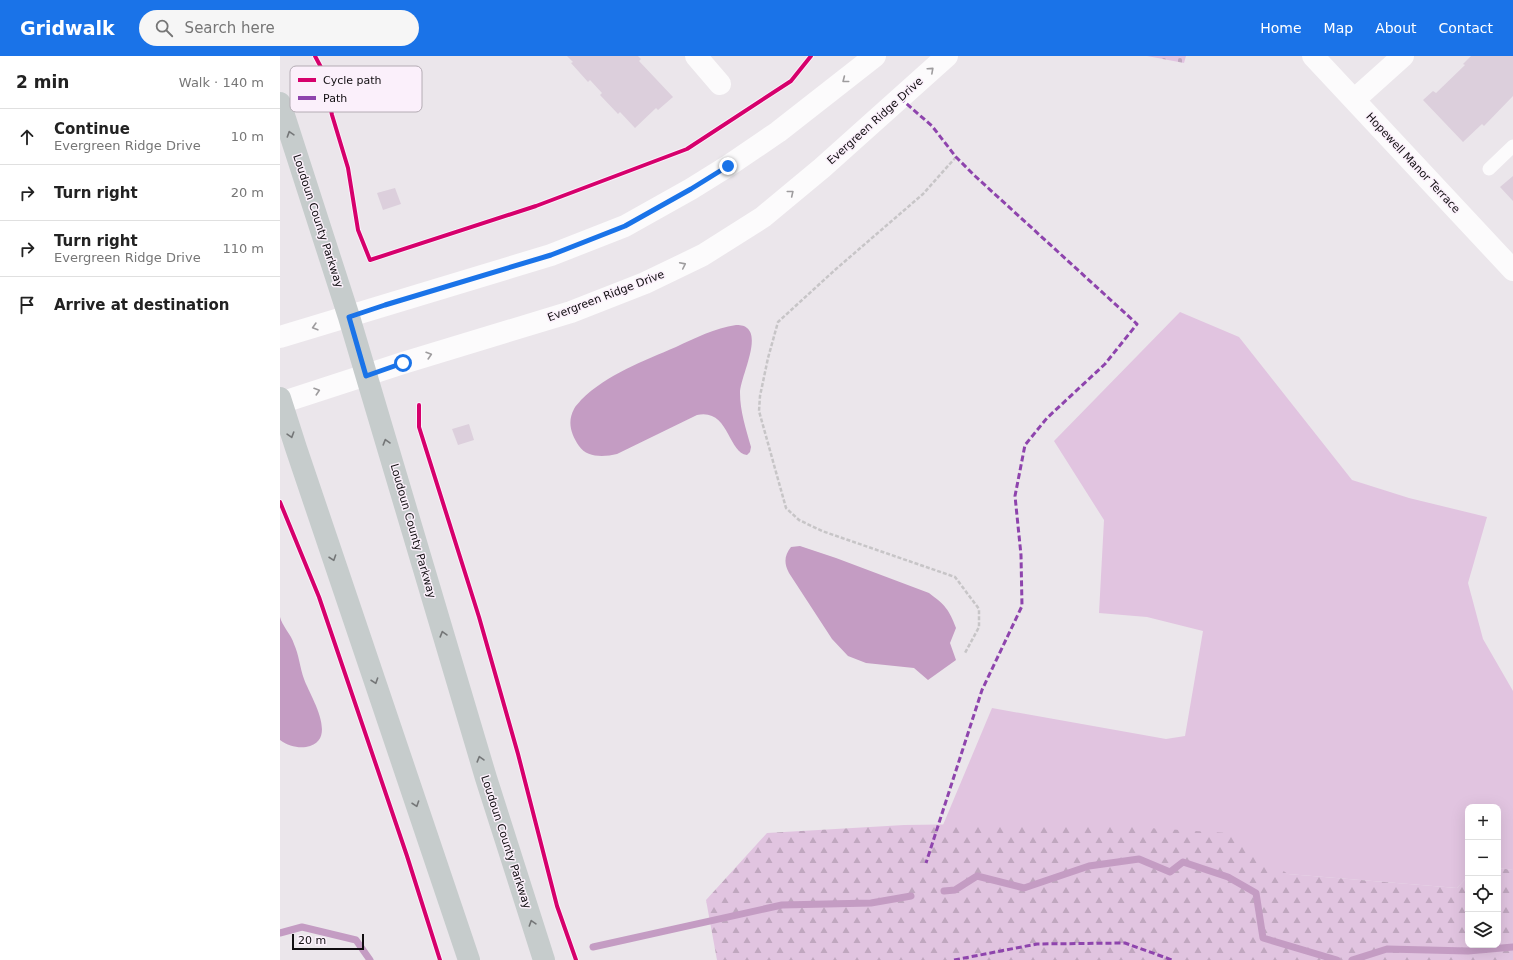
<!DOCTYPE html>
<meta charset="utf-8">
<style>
body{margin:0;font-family:"DejaVu Sans",sans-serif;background:#f6f6f6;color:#222}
.controls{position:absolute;right:12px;bottom:12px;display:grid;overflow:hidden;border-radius:8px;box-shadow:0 4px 16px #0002}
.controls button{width:36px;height:36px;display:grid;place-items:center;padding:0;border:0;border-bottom:1px solid #e0e0e0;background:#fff;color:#222;font:20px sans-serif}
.scale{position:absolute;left:12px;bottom:10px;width:72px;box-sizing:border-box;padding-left:4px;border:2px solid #100d10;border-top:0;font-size:11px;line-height:14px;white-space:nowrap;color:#100d10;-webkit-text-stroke:3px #fbf0fb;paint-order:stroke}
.stop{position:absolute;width:12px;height:12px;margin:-9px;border:3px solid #1a73e8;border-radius:50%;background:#fff}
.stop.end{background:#1a73e8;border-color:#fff;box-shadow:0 1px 4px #0008}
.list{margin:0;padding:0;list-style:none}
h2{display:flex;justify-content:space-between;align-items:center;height:52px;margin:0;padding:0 16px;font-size:17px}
h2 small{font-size:13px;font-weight:400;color:#767676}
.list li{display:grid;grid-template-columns:26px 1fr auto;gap:12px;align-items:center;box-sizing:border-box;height:56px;padding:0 16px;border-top:1px solid #e0e0e0}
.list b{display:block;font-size:15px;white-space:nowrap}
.list p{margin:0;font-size:13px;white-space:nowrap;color:#767676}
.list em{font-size:13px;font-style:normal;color:#767676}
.icon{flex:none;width:22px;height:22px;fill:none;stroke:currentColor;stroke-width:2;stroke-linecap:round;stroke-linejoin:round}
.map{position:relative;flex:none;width:1233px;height:904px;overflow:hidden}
header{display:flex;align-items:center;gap:24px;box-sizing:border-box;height:56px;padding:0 20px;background:#1a73e8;color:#fff}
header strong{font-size:19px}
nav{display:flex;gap:22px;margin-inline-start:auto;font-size:14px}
.search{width:280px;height:36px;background:#f6f6f6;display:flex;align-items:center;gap:10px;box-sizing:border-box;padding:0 14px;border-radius:22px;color:#767676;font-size:15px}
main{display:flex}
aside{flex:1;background:#fff}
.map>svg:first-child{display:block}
.grass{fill:#e1c4e0}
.forest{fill:url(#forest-firs)}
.cemetery{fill:url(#cemetery-stones)}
.water{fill:#c49cc3}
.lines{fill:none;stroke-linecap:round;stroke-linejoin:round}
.stream{stroke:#c49cc3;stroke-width:7}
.building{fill:#dccfdc}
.path{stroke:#c7c5c7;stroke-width:2.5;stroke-dasharray:4 2;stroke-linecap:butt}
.service{stroke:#fcfbfc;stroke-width:13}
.minor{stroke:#fcfbfc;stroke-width:22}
.tertiary{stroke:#fcfbfc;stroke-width:22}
.primary{stroke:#c6cccc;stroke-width:22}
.quiet{stroke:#8e44ad;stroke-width:3;stroke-dasharray:6 3;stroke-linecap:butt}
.cycleway-casing{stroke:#fbf0fb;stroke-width:6}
.cycleway{stroke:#d6006c;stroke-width:4}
.oneway{stroke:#9e9c9e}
.oneway2{stroke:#747677}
.route{stroke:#1a73e8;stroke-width:5}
.labels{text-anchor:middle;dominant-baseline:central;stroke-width:3;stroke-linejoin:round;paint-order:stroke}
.street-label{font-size:11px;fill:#100d10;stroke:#fbf0fb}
.key{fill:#fbf0fb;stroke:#b4acb4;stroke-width:1}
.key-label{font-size:11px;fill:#100d10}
</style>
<header>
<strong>Gridwalk</strong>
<div class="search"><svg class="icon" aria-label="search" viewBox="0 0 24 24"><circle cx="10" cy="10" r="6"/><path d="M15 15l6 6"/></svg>Search here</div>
<nav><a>Home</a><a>Map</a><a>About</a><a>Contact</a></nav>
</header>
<main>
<aside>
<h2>2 min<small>Walk · 140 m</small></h2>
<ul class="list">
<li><svg class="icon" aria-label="ahead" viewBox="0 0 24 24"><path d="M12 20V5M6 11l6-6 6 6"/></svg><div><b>Continue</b><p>Evergreen Ridge Drive</p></div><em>10 m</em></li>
<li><svg class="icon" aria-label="right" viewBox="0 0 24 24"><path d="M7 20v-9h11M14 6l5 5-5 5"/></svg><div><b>Turn right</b></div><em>20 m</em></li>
<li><svg class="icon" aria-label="right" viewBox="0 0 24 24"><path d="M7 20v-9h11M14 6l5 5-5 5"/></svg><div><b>Turn right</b><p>Evergreen Ridge Drive</p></div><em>110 m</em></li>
<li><svg class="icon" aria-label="arrive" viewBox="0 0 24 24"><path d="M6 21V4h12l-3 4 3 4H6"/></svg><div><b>Arrive at destination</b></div></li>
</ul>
</aside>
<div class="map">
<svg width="1233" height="904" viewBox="0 0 1233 904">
<defs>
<pattern id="forest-firs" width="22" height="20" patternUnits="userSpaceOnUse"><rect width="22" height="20" fill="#e1c4e0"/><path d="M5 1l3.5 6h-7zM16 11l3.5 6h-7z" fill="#c0a7bf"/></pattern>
<pattern id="cemetery-stones" width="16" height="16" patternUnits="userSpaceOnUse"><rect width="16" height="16" fill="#e1c4e0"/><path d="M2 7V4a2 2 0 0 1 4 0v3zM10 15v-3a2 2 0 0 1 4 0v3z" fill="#c0a7bf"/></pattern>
</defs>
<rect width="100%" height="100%" fill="#ebe6eb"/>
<path class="grass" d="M900,256L959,281L1072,424L1129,442L1207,461L1188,527L1203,583L1233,635V814L1218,812V751H1188V820L1177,832L1008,818L663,769L712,652L886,683L905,680L923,575L867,561L819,557L824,464L774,385Z"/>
<path class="forest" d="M695,768L839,770L947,777L1008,818L1177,832L1188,820V889H1218V812L1233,814V904H437L426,844L487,777L624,769Z"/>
<path class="cemetery" d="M867,0H906L904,7Z"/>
<path class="water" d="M456,269C459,269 464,269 467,272C481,283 460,322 460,337C460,355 466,373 471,391L470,396L467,399C448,397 449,352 417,359L337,398C324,401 307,402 299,390C291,378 287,366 294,353C295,350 299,347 301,344C327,318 364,305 396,291C415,282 435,272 456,269Z
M520,490L556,502L649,537C665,549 669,553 676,572L670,587L676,604L648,624L634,612L586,607L568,600L552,583L509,517C504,507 504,500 511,491Z
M0,561C2,570 11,578 14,588C19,599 20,612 24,623C30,640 60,685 26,691C17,692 8,690 0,684Z"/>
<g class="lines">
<path class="stream" d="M664,835L675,834L697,820L744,832L809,810L859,803L890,816L903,806L948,821L976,837L983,882L1057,904
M0,877L22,871L76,884L90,904
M313,891L502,849L591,847L631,840
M1072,904L1107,893L1188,895L1233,891"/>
</g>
<path class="building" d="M287,0H358L361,3L359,5L393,41L378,54L376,52L355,72L340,56L338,58L320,39L322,37L310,24L308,26L291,7L293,6Z
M1191,0H1233V40L1204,70L1202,68L1183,86L1143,44L1153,35L1156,37L1185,9L1183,8Z
M1233,120V145L1220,131Z
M115,132L121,148L103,154L97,137Z
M189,368L194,384L178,389L172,373Z"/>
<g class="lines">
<path class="path" d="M35,0L43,15L52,59L68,112L78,174L90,204L256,150L407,93L511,25L531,0
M676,101L643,138L556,213L498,266L488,302L480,340L479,355L506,452L519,464L542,475L675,521L699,553V571L685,597
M139,349V371L199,561L238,698L277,850L296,904
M0,446L39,541L127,800L160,904"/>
<path class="service" d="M1209,113L1233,90"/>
<path class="minor" d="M416,0L440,28
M1033,0L1233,214
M1074,44L1123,0"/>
<path class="tertiary" d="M0,281L271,199L345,170L411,133L448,110L498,76L595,0
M0,347L123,307L291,256L365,227L423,199L483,161L542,112L667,0"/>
<path class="primary" d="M0,47L69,261L206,722L264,904
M0,342L16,392L189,904"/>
<path class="quiet" d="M620,42L652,70L676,101L695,120L857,268L825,308L767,362L745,389L735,440L741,499L742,550L702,634L646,807
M674,904L757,888L845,887L892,904"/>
<g class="cycleway-casing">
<path id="cycleway" d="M35,0L43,15L52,59L68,112L78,174L90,204L256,150L407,93L511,25L531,0
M139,349V371L199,561L238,698L277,850L296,904
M0,446L39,541L127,800L160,904"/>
</g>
<use href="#cycleway" class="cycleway"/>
</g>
<defs><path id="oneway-chevron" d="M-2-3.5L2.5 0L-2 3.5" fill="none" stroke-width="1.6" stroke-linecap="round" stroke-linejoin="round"/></defs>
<g class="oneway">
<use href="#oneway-chevron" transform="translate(651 14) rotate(-42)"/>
<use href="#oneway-chevron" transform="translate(565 24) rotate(142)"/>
<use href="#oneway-chevron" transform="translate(511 137) rotate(-39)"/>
<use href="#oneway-chevron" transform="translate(403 209) rotate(-26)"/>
<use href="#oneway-chevron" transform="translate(35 271) rotate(164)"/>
<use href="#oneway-chevron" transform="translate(149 299) rotate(-17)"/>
<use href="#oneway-chevron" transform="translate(37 335) rotate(-18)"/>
</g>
<g class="oneway2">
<use href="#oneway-chevron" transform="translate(10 78) rotate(-108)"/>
<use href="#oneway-chevron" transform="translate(11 379) rotate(73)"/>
<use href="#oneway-chevron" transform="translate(106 386) rotate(-106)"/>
<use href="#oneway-chevron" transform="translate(53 502) rotate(71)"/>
<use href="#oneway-chevron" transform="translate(163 578) rotate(-106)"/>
<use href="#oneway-chevron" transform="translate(95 625) rotate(71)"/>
<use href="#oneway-chevron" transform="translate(200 703) rotate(-106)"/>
<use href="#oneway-chevron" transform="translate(136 748) rotate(71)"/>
<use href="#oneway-chevron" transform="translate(252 867) rotate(-108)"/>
</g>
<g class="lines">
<path class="route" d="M123,307L86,320L69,261L105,249L271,199L345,170L411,133L448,110"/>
</g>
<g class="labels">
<g class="street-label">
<text transform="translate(595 65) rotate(-42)">Evergreen Ridge Drive</text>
<text transform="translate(1133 107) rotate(47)">Hopewell Manor Terrace</text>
<text transform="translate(38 165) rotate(72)">Loudoun County Parkway</text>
<text transform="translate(326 240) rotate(-21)">Evergreen Ridge Drive</text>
<text transform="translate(133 475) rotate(74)">Loudoun County Parkway</text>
<text transform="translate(226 786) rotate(72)">Loudoun County Parkway</text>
</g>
</g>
<rect x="10" y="10" width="132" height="46" rx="6" class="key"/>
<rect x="18" y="22" width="18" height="4" fill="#d6006c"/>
<rect x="18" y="40" width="18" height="4" fill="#8e44ad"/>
<g class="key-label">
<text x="43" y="28">Cycle path</text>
<text x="43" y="46">Path</text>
</g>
</svg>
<div class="controls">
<button>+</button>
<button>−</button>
<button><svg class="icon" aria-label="locate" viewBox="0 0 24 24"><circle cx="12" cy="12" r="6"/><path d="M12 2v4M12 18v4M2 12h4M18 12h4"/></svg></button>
<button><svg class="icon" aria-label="layers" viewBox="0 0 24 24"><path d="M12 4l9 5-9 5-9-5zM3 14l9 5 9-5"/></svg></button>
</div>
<div class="scale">20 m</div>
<div class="stop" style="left:123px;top:307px"></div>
<div class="stop end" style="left:448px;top:110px"></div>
</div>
</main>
